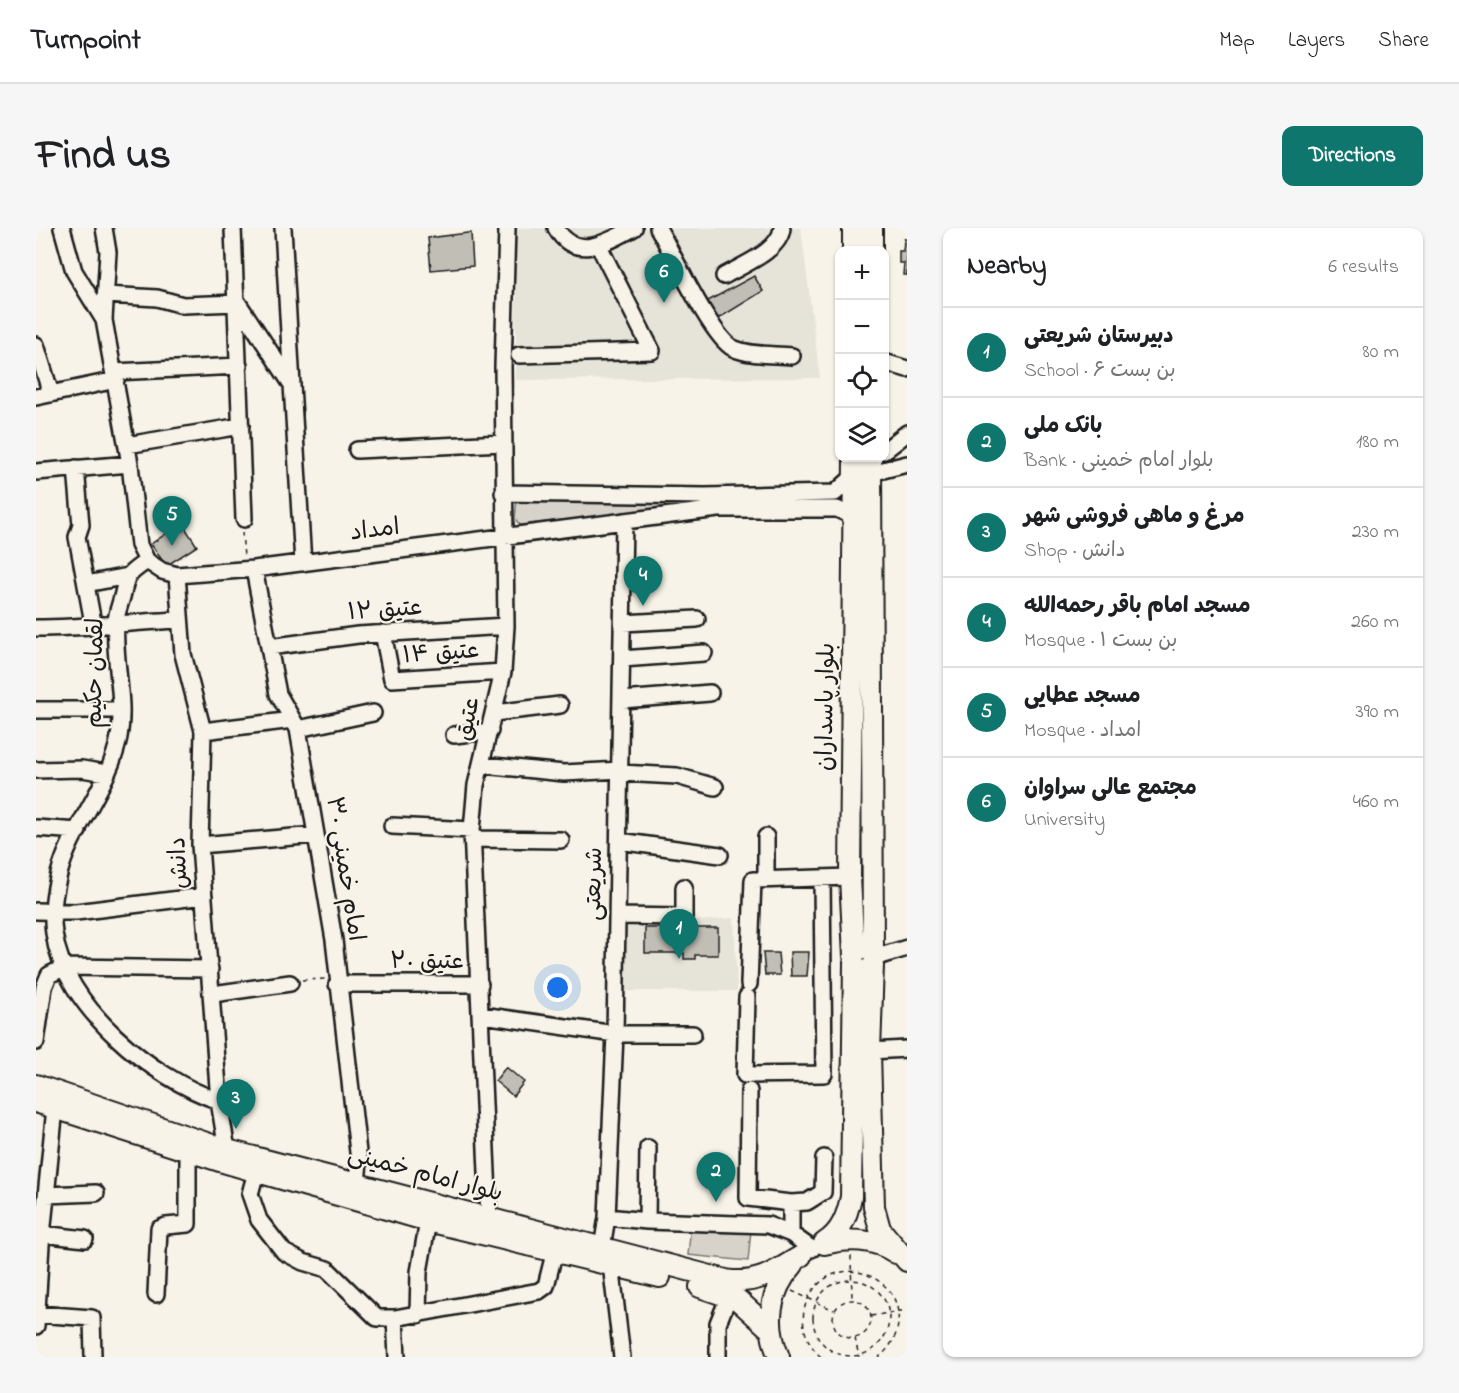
<!DOCTYPE html>
<meta charset="utf-8">
<style>
body{margin:0;font-family:"Indie Flower","Playpen Sans Arabic",sans-serif;background:#f6f6f6;color:#202124}
.controls{position:absolute;right:18px;top:18px;display:grid;overflow:hidden;border-radius:12px;box-shadow:0 2px 4px #0004}
.controls button{width:54px;height:54px;display:grid;place-items:center;padding:0;border:0;border-bottom:2px solid #e0e0e0;background:#fff;color:#202124;font:30px sans-serif}
.you{position:absolute;left:522px;top:760px;width:21px;height:21px;margin:-15px;border:4px solid #fff;border-radius:50%;background:#1a73e8;box-shadow:0 0 0 9px #1a73e833}
.badge{display:grid;place-items:center;width:39px;height:39px;border-radius:50%;background:#0f766e;color:#fff;font-size:20px;font-weight:700}
.pin{position:absolute;translate:-50% -50px;filter:drop-shadow(0 2px 3px #0008)}
.pin::after{content:'';position:absolute;top:32px;width:21px;height:18px;background:inherit;clip-path:polygon(0 0,100% 0,50% 100%)}
.list{margin:0;padding:0;list-style:none}
h2{display:flex;justify-content:space-between;align-items:center;height:78px;margin:0;padding:0 24px;font-size:26px}
h2 small{font-size:20px;font-weight:400;color:#757577}
.list li{display:grid;grid-template-columns:39px 1fr auto;gap:18px;align-items:center;box-sizing:border-box;height:90px;padding:0 24px;border-top:2px solid #e0e0e0}
.list b{display:block;font-size:22px;white-space:nowrap}
.list p{margin:0;font-size:20px;white-space:nowrap;color:#757577}
.list em{font-size:20px;font-style:normal;color:#757577}
.icon{flex:none;width:33px;height:33px;fill:none;stroke:currentColor;stroke-width:2;stroke-linecap:round;stroke-linejoin:round}
.map{position:relative;flex:none;width:871px;height:1129px;overflow:hidden;border-radius:12px}
header{display:flex;align-items:center;gap:36px;box-sizing:border-box;height:84px;padding:0 30px;background:#fff;border-bottom:2px solid #e0e0e0}
header strong{font-size:28px}
nav{display:flex;gap:33px;margin-inline-start:auto;font-size:21px}
.intro{display:flex;align-items:center;justify-content:space-between;box-sizing:border-box;height:144px;padding:0 36px}
h1{margin:0;font-size:42px}
.button{padding:15px 27px;border-radius:12px;background:#0f766e;color:#fff;font-size:21px;font-weight:700}
main{display:flex;gap:36px;padding:0 36px}
aside{flex:1;background:#fff;border-radius:12px;box-shadow:0 2px 4px #0004}
.map>svg:first-child{display:block}
.built{fill:#e6e3d9}
.green{fill:#d7d3cb;stroke:#7a7874;stroke-width:1.5}
.building{fill:#c0beb5;stroke:#1c1c1c;stroke-width:1.5}
.lines{fill:none;stroke-linecap:round;stroke-linejoin:round}
.minor-casing{stroke:#1c1c1c;stroke-width:20}
.major-casing{stroke:#1c1c1c;stroke-width:24}
.path{stroke:#1c1c1c;stroke-width:1.5;stroke-dasharray:4.5 4.5;stroke-linecap:butt}
.minor{stroke:#f7f3e8;stroke-width:15}
.major{stroke:#f7f3e8;stroke-width:20}
.labels{text-anchor:middle;dominant-baseline:central;stroke-width:4.5;stroke-linejoin:round;paint-order:stroke}
.street-label{font-size:24px;fill:#1c1c1c;stroke:#f7f3e8}
</style>
<header>
<strong>Turnpoint</strong>
<nav><a>Map</a><a>Layers</a><a>Share</a></nav>
</header>
<div class="intro"><h1>Find us</h1><a class="button">Directions</a></div>
<main>
<div class="map">
<svg width="871" height="1129" viewBox="0 0 871 1129">
<rect width="100%" height="100%" fill="#f7f3e8"/>
<filter id="ink" filterUnits="userSpaceOnUse"><feTurbulence type="fractalNoise" baseFrequency=".0167" numOctaves="2"/><feDisplacementMap in="SourceGraphic" scale="12" xChannelSelector="R" yChannelSelector="G"/><feConvolveMatrix kernelMatrix="1 2 1 2 8 2 1 2 1" color-interpolation-filters="sRGB"/></filter>
<g filter="url(#ink)">
<path class="built" d="M480,0H765L784,150L480,152Z
M698,690L701,763H585L589,699Z"/>
<path class="green" d="M481,270L659,271V277L484,297L479,291Z
M655,997L715,1002L712,1033L652,1027Z"/>
<path class="building" d="M432,5H435L437,38L395,42L392,10Z
M868,11H871V47H867L868,35H863V23H867Z
M718,48L727,63L680,92L670,74Z
M146,295L161,318L130,338L115,316Z
M609,700H682V727H659V731H648V725H609Z
M754,724H773L771,748H755Z
M727,725H742L744,747H729Z
M470,839L488,854L477,868L459,853Z"/>
<g class="lines">
<g class="minor-casing">
<path id="minor" d="M26,0L38,43L68,92
M68,0L72,24L68,92L94,236L103,317L111,333L126,343L141,347L218,341L682,281H801L818,289
M197,0L208,291
M247,0L256,157
M520,0C539,34 572,14 598,0
M622,0C636,24 676,110 697,120C713,128 739,126 756,128
M688,48C706,37 744,23 746,0
M70,67L121,70L147,77L202,75L256,157L267,335
M0,117L15,166
M483,127L616,123L563,18
M848,134L871,141
M78,144L203,138
M0,169L80,152
M91,217L205,198
M321,222L467,215
M848,223L871,205
M40,240L45,297L41,309L58,400
M0,244L94,236
M835,245L871,236
M467,265L669,268L799,265L818,248
M111,333C105,337 98,342 93,347C89,352 88,362 86,369C84,377 80,386 80,395C77,432 90,472 83,509C74,558 35,599 23,646C18,665 15,685 18,705C27,778 117,851 183,873
M218,341L242,466L262,501L298,712L323,933L321,956
M141,347L147,426L167,503L164,617L183,873L191,922
M50,356L92,348
M587,395L661,391
M0,400C48,400 95,394 143,392
M347,405L356,451L467,444
M233,419L322,407L470,398
M586,431L668,425
M586,472L674,465
M0,482H83
M458,485L524,477
M262,501L337,485
M167,503L257,492
M418,507L454,503
M447,537L528,545L585,542
M0,542L46,541L70,545
M584,545L641,548L679,559
M356,598L436,602
M0,600L42,603
M730,609V651
M436,611L525,612
M583,613L684,627
M164,617L280,607
M0,683L40,684L168,668
M581,688L648,689V659
M838,730L871,720
M301,756H444
M713,756L717,652L814,649
M177,766L254,755
M711,769L709,847L788,846L786,650
M446,787L579,806H657
M0,814L8,759L13,747L29,739L174,741
M834,823L871,821
M713,863L712,970L755,975V1006
M220,944L214,966L223,992L248,1024L267,1034L291,1041L341,1090H359
M10,967L60,965
M755,975L771,974L787,964L788,930
M571,989L611,993L732,997L755,1006L776,1021
M453,990L436,602L440,557L467,444L470,398L467,139L471,0
M611,993L612,920
M6,1006L49,1011
M566,1020L571,989L579,806L588,293
M575,1036L586,1129
M120,1066L123,1001L130,998L152,996V923
M1,1086L56,1090L57,1128
M382,1087L383,1044L392,993
M0,1098L5,1017L19,880L22,871
M361,1129L359,1090L503,1063L510,1058L519,1022
M682,1129V1095L693,1068"/>
</g>
<g class="major-casing">
<path id="major" d="M817,22V0
M836,22V0
M835,230L837,726
M818,728L814,649L818,230
M837,737L834,823L838,979L844,1001L871,1033
M0,857L191,922L690,1052C721,1057 739,1044 765,1028
M0,874L187,934L392,993L624,1049
M788,1015C805,1005 811,988 815,969L818,735
M788,1016C813,1010 837,1010 860,1025
M664,1059L702,1072L735,1102
M743,1129C729,1097 733,1063 757,1037"/>
</g>
<path class="path" d="M206,304L208,329
M266,752L289,751
M815,1028L816,1071
M777 1090a38 38 0 1 1 76 0a38 38 0 1 1-76 0Z
M756,1063L798,1082
M797 1091a19 19 0 1 1 38 0a19 19 0 1 1-38 0Z
M835,1088L871,1082
M819,1110L823,1129
M785,1129C738,1084 794,1017 844,1054C854,1061 861,1073 862,1085C864,1102 857,1118 843,1129"/>
<use href="#minor" class="minor"/>
<use href="#major" class="major"/>
</g>
</g>
<g class="labels">
<g class="street-label">
<text transform="translate(339 303) rotate(-7)">امداد</text>
<text transform="translate(349 383) rotate(-4)">عتیق ۱۲</text>
<text transform="translate(405 426) rotate(-4)">عتیق ۱۴</text>
<text transform="translate(60 445) rotate(-89)">لقمان حکیم</text>
<text transform="translate(791 479) rotate(-89)">بلوار پاسداران</text>
<text transform="translate(433 491) rotate(-78)">عتیق</text>
<text transform="translate(144 635) rotate(-93)">دانش</text>
<text transform="translate(308 641) rotate(81)">امام خمینی ۳۰</text>
<text transform="translate(559 656) rotate(-89)">شریعتی</text>
<text x="391" y="734">عتیق ۲۰</text>
<text transform="translate(389 947) rotate(15)">بلوار امام خمینی</text>
</g>
</g>
</svg>
<div class="controls">
<button>+</button>
<button>−</button>
<button><svg class="icon" aria-label="locate" viewBox="0 0 24 24"><circle cx="12" cy="12" r="6"/><path d="M12 2v4M12 18v4M2 12h4M18 12h4"/></svg></button>
<button><svg class="icon" aria-label="layers" viewBox="0 0 24 24"><path d="M12 4l9 5-9 5-9-5zM3 14l9 5 9-5"/></svg></button>
</div>
<div class="you"></div>
<div class="pin badge" style="left:643px;top:731px">1</div>
<div class="pin badge" style="left:680px;top:974px">2</div>
<div class="pin badge" style="left:200px;top:901px">3</div>
<div class="pin badge" style="left:607px;top:378px">4</div>
<div class="pin badge" style="left:136px;top:318px">5</div>
<div class="pin badge" style="left:628px;top:75px">6</div>
</div>
<aside>
<h2>Nearby<small>6 results</small></h2>
<ul class="list">
<li><span class="badge">1</span><div><b>دبیرستان شریعتی</b><p>School · بن بست ۶</p></div><em>80 m</em></li>
<li><span class="badge">2</span><div><b>بانک ملی</b><p>Bank · بلوار امام خمینی</p></div><em>180 m</em></li>
<li><span class="badge">3</span><div><b>مرغ و ماهی فروشی شهر</b><p>Shop · دانش</p></div><em>230 m</em></li>
<li><span class="badge">4</span><div><b>مسجد امام باقر رحمه‌الله</b><p>Mosque · بن بست ۱</p></div><em>260 m</em></li>
<li><span class="badge">5</span><div><b>مسجد عطایی</b><p>Mosque · امداد</p></div><em>390 m</em></li>
<li><span class="badge">6</span><div><b>مجتمع عالی سراوان</b><p>University</p></div><em>460 m</em></li>
</ul>
</aside>
</main>
